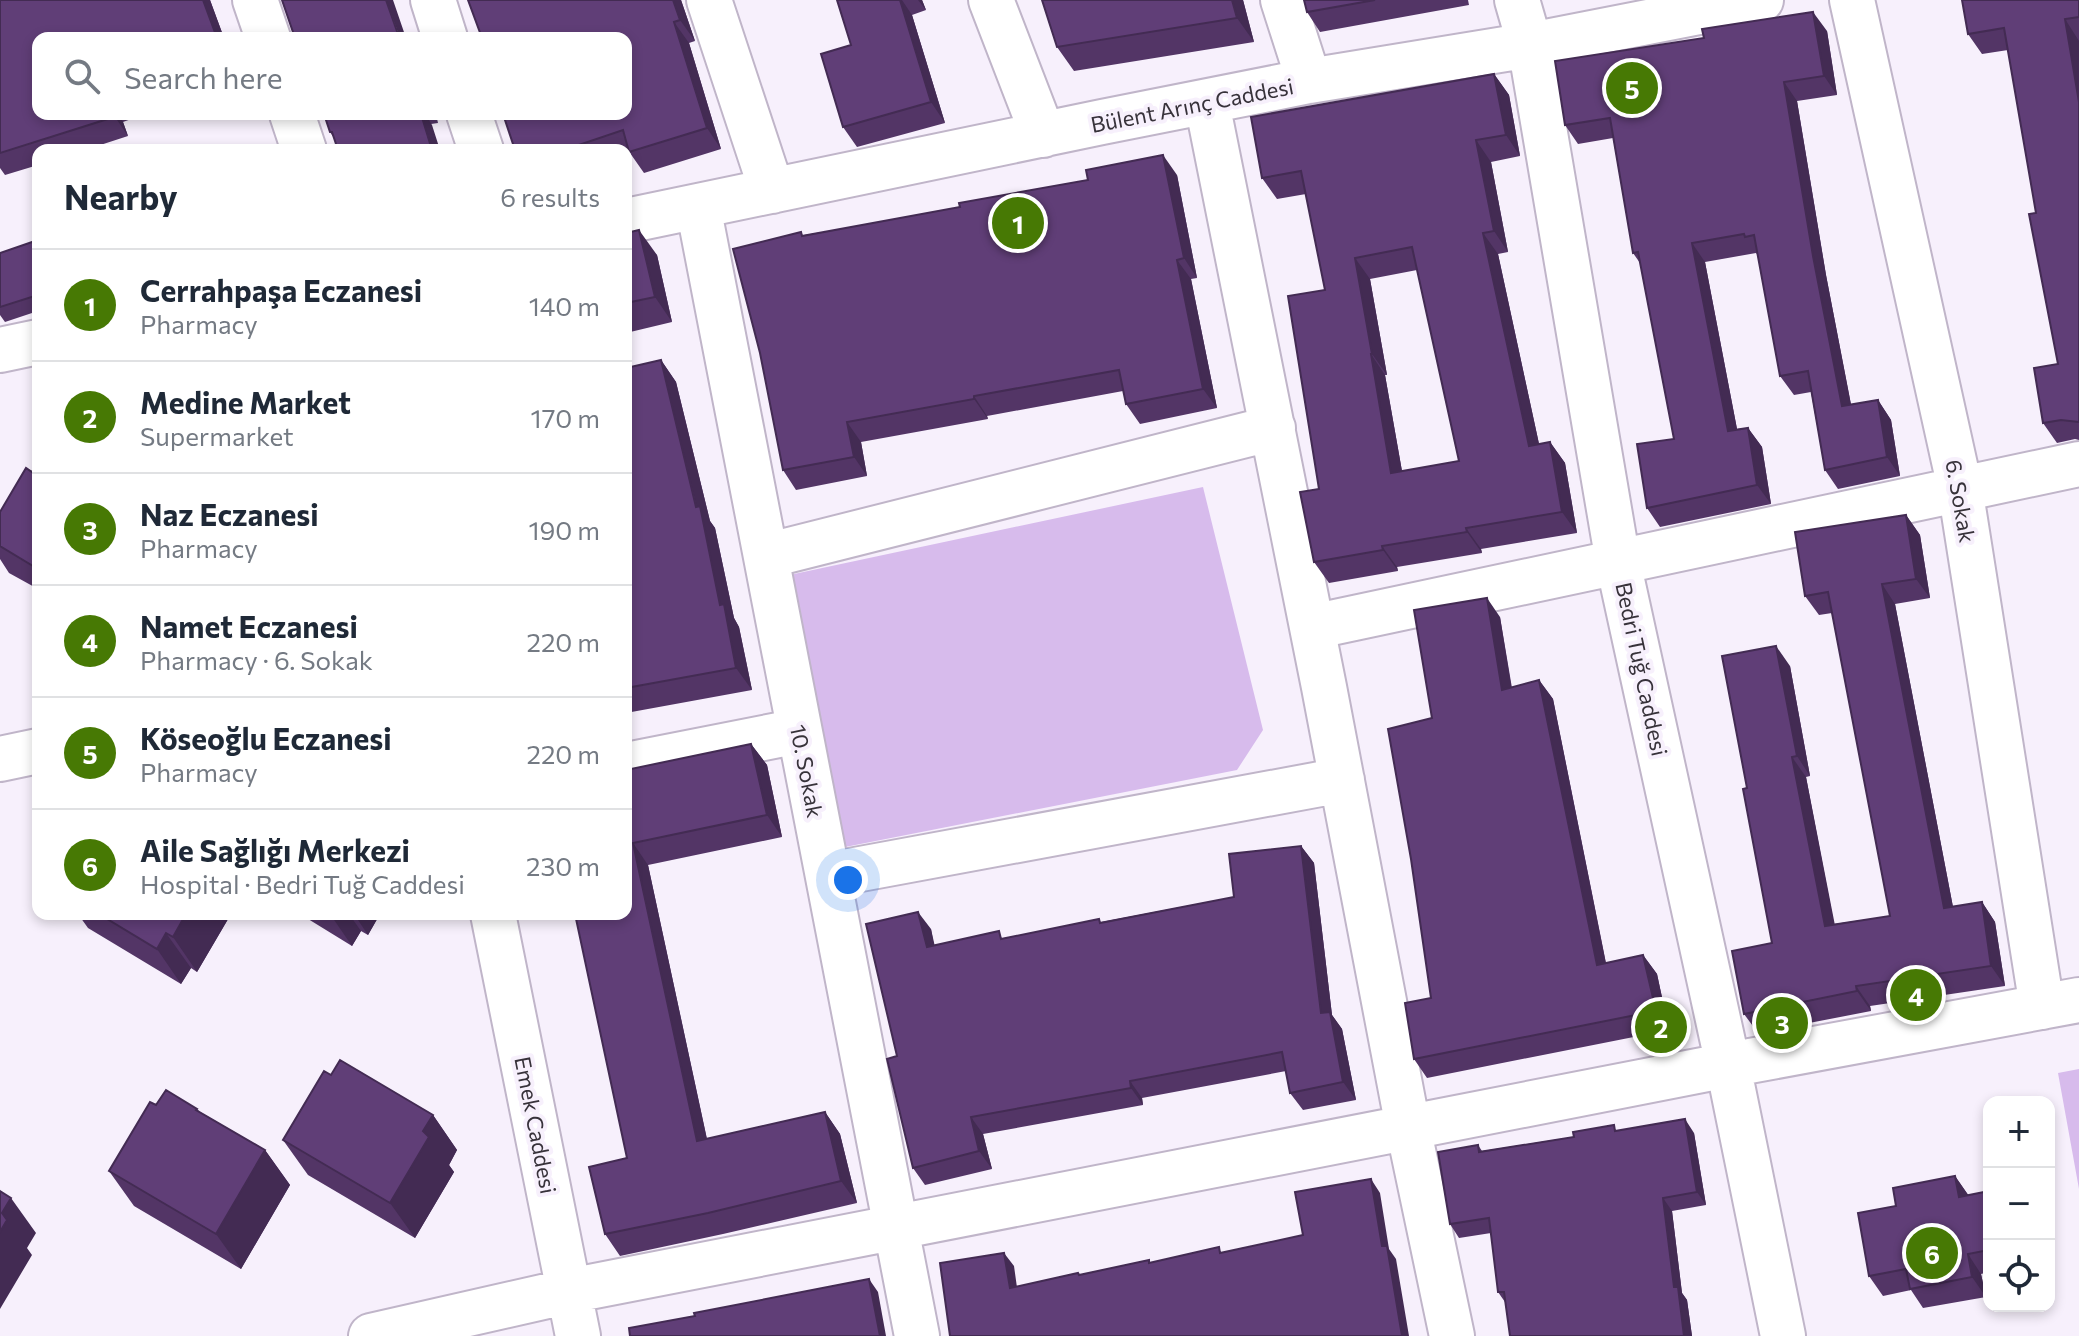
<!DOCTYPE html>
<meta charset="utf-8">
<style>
body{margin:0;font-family:Commissioner,sans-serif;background:#f2f2f3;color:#1f2937}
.controls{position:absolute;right:24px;bottom:24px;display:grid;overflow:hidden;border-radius:16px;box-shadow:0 4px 12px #0003}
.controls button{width:72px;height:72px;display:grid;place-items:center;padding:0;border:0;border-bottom:2px solid #e0e1e3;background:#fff;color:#1f2937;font:40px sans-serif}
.you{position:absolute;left:848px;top:880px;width:28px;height:28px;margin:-20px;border:6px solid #fff;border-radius:50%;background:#1a73e8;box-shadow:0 0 0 12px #1a73e833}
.badge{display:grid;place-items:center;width:52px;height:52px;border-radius:50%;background:#477904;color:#fff;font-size:26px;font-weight:700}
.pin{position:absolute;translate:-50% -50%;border:4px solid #fff;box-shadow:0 2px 8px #0006}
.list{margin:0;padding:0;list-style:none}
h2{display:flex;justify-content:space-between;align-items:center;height:104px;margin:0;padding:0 32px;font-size:34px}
h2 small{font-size:26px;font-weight:400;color:#747a83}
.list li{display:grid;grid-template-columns:52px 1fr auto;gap:24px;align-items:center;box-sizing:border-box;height:112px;padding:0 32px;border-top:2px solid #e0e1e3}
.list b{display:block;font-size:30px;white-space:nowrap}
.list p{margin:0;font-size:26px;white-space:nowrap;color:#747a83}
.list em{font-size:26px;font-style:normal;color:#747a83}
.icon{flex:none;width:44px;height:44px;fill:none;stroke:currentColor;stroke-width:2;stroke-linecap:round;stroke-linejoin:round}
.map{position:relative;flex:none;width:2079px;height:1336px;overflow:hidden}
.search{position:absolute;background:#fff;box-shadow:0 4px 12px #0003;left:32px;top:32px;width:600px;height:88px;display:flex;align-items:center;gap:20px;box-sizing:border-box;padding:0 28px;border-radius:16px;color:#747a83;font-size:30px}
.panel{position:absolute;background:#fff;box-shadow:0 4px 12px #0003;left:32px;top:144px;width:600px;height:776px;border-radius:16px}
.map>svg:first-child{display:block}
.green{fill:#d7bbec}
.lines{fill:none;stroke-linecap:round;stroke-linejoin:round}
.minor-casing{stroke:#c0b5c9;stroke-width:48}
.minor{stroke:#fff;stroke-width:44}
.wall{fill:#533566;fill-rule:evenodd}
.shaded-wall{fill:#432b53}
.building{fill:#603e77;stroke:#432b53;stroke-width:2;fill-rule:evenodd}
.labels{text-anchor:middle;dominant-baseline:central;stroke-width:8;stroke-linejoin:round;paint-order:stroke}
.street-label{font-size:22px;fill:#37323a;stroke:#f7f0fc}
</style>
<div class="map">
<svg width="2079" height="1336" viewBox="0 0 2079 1336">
<rect width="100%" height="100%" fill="#f7f0fc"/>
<path class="green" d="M1203,487L1263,730L1237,770L840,848L780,577Z
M2079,1069V1189L2058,1073Z"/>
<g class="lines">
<g class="minor-casing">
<path id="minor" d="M255,0L268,38
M433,0L445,38
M709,0L772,191
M991,0L1043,135
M1283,0L1309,81
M1517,0L1530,45L1618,562L1728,1065L1783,1336
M1852,0L1960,488L2042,1007
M1207,103L1324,687L1408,1127L1452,1336
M292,114L304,150
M469,114L481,150
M698,206L917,1336
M626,221L1102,122L1309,81L1530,45L1761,0
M0,350L38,342
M766,556L1273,428
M1312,627L2079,464
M0,759L38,751
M626,765L799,731
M828,875L1342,780
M493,914L578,1336
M371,1336L569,1291L1728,1065L2079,1000"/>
</g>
<use href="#minor" class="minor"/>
</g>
<path class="wall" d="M0,0H210L224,38H38V114H145L123,122L128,136L85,150H38V165L5,175L0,168Z
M468,0H681L695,41L689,43L721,149L644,173L630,153L626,155V150H515L626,114Z
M837,0H922L926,10L912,15L945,123L857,147L843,127L851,45Z
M1042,0H1243L1254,42L1074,71L1057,47Z
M1304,0H1468L1469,5L1320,32L1307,12Z
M2079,0V440L2075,439L2057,443L2043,423L2058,364L2036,213L2008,50L1982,54L1968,34Z
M1827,31L1837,95L1797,101L1826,275L1851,405L1878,400L1891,420L1900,476L1838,489L1825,470L1811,392L1794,395L1780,376L1758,255L1756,253L1705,262L1737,429L1748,428L1762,447L1771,504L1660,527L1647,508L1674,439L1640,263L1633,253L1613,138L1578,144L1565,125Z
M1494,74L1509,95L1520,156L1491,162L1508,252L1498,254L1539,444L1550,442L1565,463L1577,533L1481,549L1482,553L1397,567L1398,571L1329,583L1314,562L1319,489L1325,290L1306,194L1277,199L1262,178ZM1417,270L1459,461L1402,471L1385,375H1387L1370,279Z
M324,114H436L438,123L334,138L330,132Z
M1177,175L1197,278L1191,279L1217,408L1140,424L1126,404L1123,391L987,416L988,419L861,442L867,476L796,490L783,470L804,235Z
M626,233L657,255L672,322L626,333Z
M38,240V311L5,322L0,315V253Z
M661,360L676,382L710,521L715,528L734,618L739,627L752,690L626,713V368Z
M38,463V589L9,573L0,559V512L32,472Z
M1906,515L1920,535L1930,598L1895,604L1953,907L1982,902L1995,922L2005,986L1870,1006L1871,1011L1758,1033L1744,1014L1772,943L1747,788L1790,666L1810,776L1806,777L1834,924L1890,916L1832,613L1819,615L1805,596Z
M1500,617L1512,688L1539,680L1553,699L1606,963L1643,955L1657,974L1669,1030L1427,1078L1414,1059L1431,998L1432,718Z
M751,744L767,765L782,837L648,865L707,1139L825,1112L840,1134L857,1203L723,1234L620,1256L605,1234L627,1158L626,770Z
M1301,846L1314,863L1332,1015L1342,1029L1356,1100L1303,1110L1290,1093L1286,1071L1142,1098L1143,1105L983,1134L992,1169L925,1185L913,1168L897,1056L931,929L934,946L1004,938L1101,922L1234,897Z
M78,914H231L197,972L191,968L181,984L88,928Z
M300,914H380L368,935L361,931L352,946Z
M331,1075L433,1115L457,1150L449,1165L454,1172L415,1238L308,1175L283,1140Z
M197,1109L200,1112L265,1150L290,1185L241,1269L134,1206L109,1171Z
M1618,1130L1694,1133L1706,1205L1672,1211L1682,1293L1687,1300L1692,1336H1510L1505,1302L1498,1292L1491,1233L1459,1238L1450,1224L1478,1145L1482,1151Z
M1955,1176L1968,1195L1989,1191V1272L1981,1274L1986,1297L1923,1308L1911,1290L1883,1296L1869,1276L1896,1206Z"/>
<path class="shaded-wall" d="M203,0H210L224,38H217Z
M386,0H393L406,38H400Z
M673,0H681L695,41L680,20Z
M900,0H902L912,15L945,123L931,102Z
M918,0H922L926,10Z
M1232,0H1243L1254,42L1237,18Z
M1813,12L1827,31L1837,95L1824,76Z
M2065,19L2079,41V102Z
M674,22L689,43L721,149L707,128Z
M1494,74L1509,95L1520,156L1506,135Z
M1784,82L1797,101L1826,275L1855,425L1842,406L1813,256Z
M113,114H118L123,122L128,136Z
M421,114H425L432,125L440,150H432Z
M1476,140L1491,162L1508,252L1494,231Z
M1163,155L1177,175L1197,278L1184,258Z
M639,230L657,255L672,322L655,297Z
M1483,233L1498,254L1544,467L1529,446Z
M1692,243L1705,262L1741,450L1728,431Z
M1355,258L1370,279L1387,375L1372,354Z
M1177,260L1191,279L1217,408L1203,389Z
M1371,354L1385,375L1406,494L1391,473Z
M661,360L676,382L710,521L715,528L734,618L739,627L752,690L736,668Z
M974,396L987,416L988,419L974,399Z
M1878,400L1891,420L1900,476L1887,457Z
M847,422L861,442L867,476L854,457Z
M1748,428L1762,447L1771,504L1757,485Z
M1550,442L1565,463L1577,533L1562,512Z
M1906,515L1920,535L1930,598L1916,579Z
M1466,528L1481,549L1482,553L1467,532Z
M1382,546L1397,567L1398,571L1383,550Z
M1882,584L1895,604L1957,928L1944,908Z
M1487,598L1500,617L1515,710L1502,690Z
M1776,646L1790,666L1810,776L1797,756Z
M1539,680L1553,699L1610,984L1597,965Z
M751,744L767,765L782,837L767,815Z
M1792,757L1806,777L1839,946L1825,926Z
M633,843L648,865L712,1163L697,1141Z
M1301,846L1314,863L1332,1015L1342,1029L1356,1100L1343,1082L1321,1013Z
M1982,902L1995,922L2005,986L1991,966Z
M918,912L931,929L939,965L927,947Z
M186,914H231L197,972L173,937Z
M330,914H349L361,931L352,946Z
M354,914H380L368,935Z
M166,933L191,968L181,984L157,949Z
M1643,955L1657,974L1669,1030L1656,1011Z
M1856,986L1870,1006L1871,1011L1857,991Z
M1130,1081L1142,1098L1143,1105L1131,1088Z
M825,1112L840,1134L857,1203L841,1181Z
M433,1115L457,1150L449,1165L454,1172L415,1238L390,1203L423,1131Z
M971,1117L983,1134L992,1169L979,1151Z
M1685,1119L1694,1133L1706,1205L1697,1192Z
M265,1150L290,1185L241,1269L216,1234Z
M1955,1176L1969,1196L1959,1197Z
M1371,1179L1380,1193L1389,1249L1396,1259L1409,1336H1402L1382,1246Z
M11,1198L36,1233L27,1248L32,1255L0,1309V1232L2,1213Z
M1663,1198L1672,1211L1682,1293L1687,1300L1692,1336H1684L1674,1287Z
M1004,1253L1014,1266L1019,1302L1010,1288Z
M1968,1254L1981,1274L1986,1297L1972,1277Z
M869,1279L878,1292L886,1336H880Z"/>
<path class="building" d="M0,0H203L217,38H38V114H113L114,117L0,153Z
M282,0H386L399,37L404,35V38H295Z
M468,0H673L680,20L674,22L707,128L629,152L623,130L564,150H515L503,114H626V38H482Z
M837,0H900L931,102L843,127L821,54L851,45Z
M1042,0H1232L1237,18L1057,47Z
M1304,0H1375L1307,12Z
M1962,0H2079V17L2065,19L2079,102V422L2061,420L2043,423L2034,368L2058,364L2029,214L2036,213L2004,28L1968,34Z
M1813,12L1824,76L1784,82L1813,256L1842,406L1878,400L1887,457L1825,470L1808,371L1780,376L1754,235L1745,237L1744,234L1692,243L1728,431L1748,428L1757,485L1647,508L1637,444L1674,439L1638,252L1633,253L1610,118L1565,125L1555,61L1704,38L1702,29Z
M1494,74L1506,135L1476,140L1494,231L1483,233L1529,446L1550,442L1562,512L1466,528L1467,532L1382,546L1383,550L1314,562L1300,492L1319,489L1288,296L1325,290L1301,171L1262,178L1251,117ZM1412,247L1459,461L1391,473L1371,354H1372L1355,258Z
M324,114H421L432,150H338L332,132H330Z
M1163,155L1184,258L1177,260L1203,389L1126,404L1119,370L974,396V399L847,422L854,457L783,470L760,353L733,249L801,232L802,236L960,207L959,203L1088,180L1086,170Z
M639,230L655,297L626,303V233Z
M38,240V295L0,307V253Z
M661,360L696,507L700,506L720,605L724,604L736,668L626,688V368Z
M38,463V569L0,546V512L26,468L32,472Z
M1906,515L1916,579L1882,584L1944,908L1982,902L1991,966L1856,986L1857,991L1744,1014L1732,951L1772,943L1743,789L1747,788L1722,656L1776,646L1797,756L1792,757L1825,926L1890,916L1828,592L1805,596L1795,532Z
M1487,598L1502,690L1539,680L1597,965L1643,955L1656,1011L1414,1059L1405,1003L1431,998L1411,859L1388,729L1432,718L1414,610Z
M751,744L767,815L633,843L697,1141L825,1112L841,1181L708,1213L605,1234L589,1167L627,1158L575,914H626V770Z
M1301,846L1321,1013L1330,1012L1343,1082L1290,1093L1282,1052L1130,1081L1131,1088L971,1117L979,1151L913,1168L887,1059L897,1056L866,924L918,912L927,947L999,931L1001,939L1099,919L1100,923L1234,897L1229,854Z
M99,914H186L173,937L166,933L157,949Z
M340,1060L433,1115L423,1131L429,1137L390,1203L283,1140L324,1071L331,1075Z
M166,1090L197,1109L196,1110L265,1150L216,1234L109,1171L150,1102L156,1105Z
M1685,1119L1697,1192L1663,1198L1674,1287H1678L1684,1336H1510L1504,1292H1498L1489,1218L1450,1224L1438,1152L1478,1145L1479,1152L1574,1137L1573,1132L1614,1125L1615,1131Z
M1955,1176L1959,1197L1989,1191V1250L1968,1254L1972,1277L1910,1289L1906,1269L1869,1276L1858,1213L1896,1206L1893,1188Z
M1371,1179L1382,1246H1387L1402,1336H950L940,1263L1004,1253L1010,1288L1078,1273L1079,1275L1149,1260V1263L1219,1247L1220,1253L1303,1235L1295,1192Z
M0,1191L11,1198L2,1213L7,1220L0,1232Z
M869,1279L880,1336H630L629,1328L695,1316L694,1313Z"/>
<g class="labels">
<g class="street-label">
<text transform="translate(1192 105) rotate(-11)">Bülent Arınç Caddesi</text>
<text transform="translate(1961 501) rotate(80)">6. Sokak</text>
<text transform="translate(1642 669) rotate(78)">Bedri Tuğ Caddesi</text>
<text transform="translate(807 771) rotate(79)">10. Sokak</text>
<text transform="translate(536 1125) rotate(79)">Emek Caddesi</text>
</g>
</g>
</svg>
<div class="controls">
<button>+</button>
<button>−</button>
<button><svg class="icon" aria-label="locate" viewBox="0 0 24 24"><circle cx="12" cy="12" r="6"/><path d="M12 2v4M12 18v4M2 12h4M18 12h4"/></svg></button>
</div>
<div class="you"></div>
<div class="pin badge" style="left:1018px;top:223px">1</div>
<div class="pin badge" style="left:1661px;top:1027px">2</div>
<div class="pin badge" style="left:1782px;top:1023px">3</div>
<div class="pin badge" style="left:1916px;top:995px">4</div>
<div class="pin badge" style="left:1632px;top:88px">5</div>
<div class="pin badge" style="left:1932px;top:1253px">6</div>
<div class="search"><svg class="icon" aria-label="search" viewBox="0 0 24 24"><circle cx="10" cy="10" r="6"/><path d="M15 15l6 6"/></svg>Search here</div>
<section class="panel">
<h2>Nearby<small>6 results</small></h2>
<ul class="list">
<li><span class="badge">1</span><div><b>Cerrahpaşa Eczanesi</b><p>Pharmacy</p></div><em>140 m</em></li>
<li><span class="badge">2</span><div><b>Medine Market</b><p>Supermarket</p></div><em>170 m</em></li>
<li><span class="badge">3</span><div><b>Naz Eczanesi</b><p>Pharmacy</p></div><em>190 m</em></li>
<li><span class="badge">4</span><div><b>Namet Eczanesi</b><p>Pharmacy · 6. Sokak</p></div><em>220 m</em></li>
<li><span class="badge">5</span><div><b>Köseoğlu Eczanesi</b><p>Pharmacy</p></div><em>220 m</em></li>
<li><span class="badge">6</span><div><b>Aile Sağlığı Merkezi</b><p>Hospital · Bedri Tuğ Caddesi</p></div><em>230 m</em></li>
</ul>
</section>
</div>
